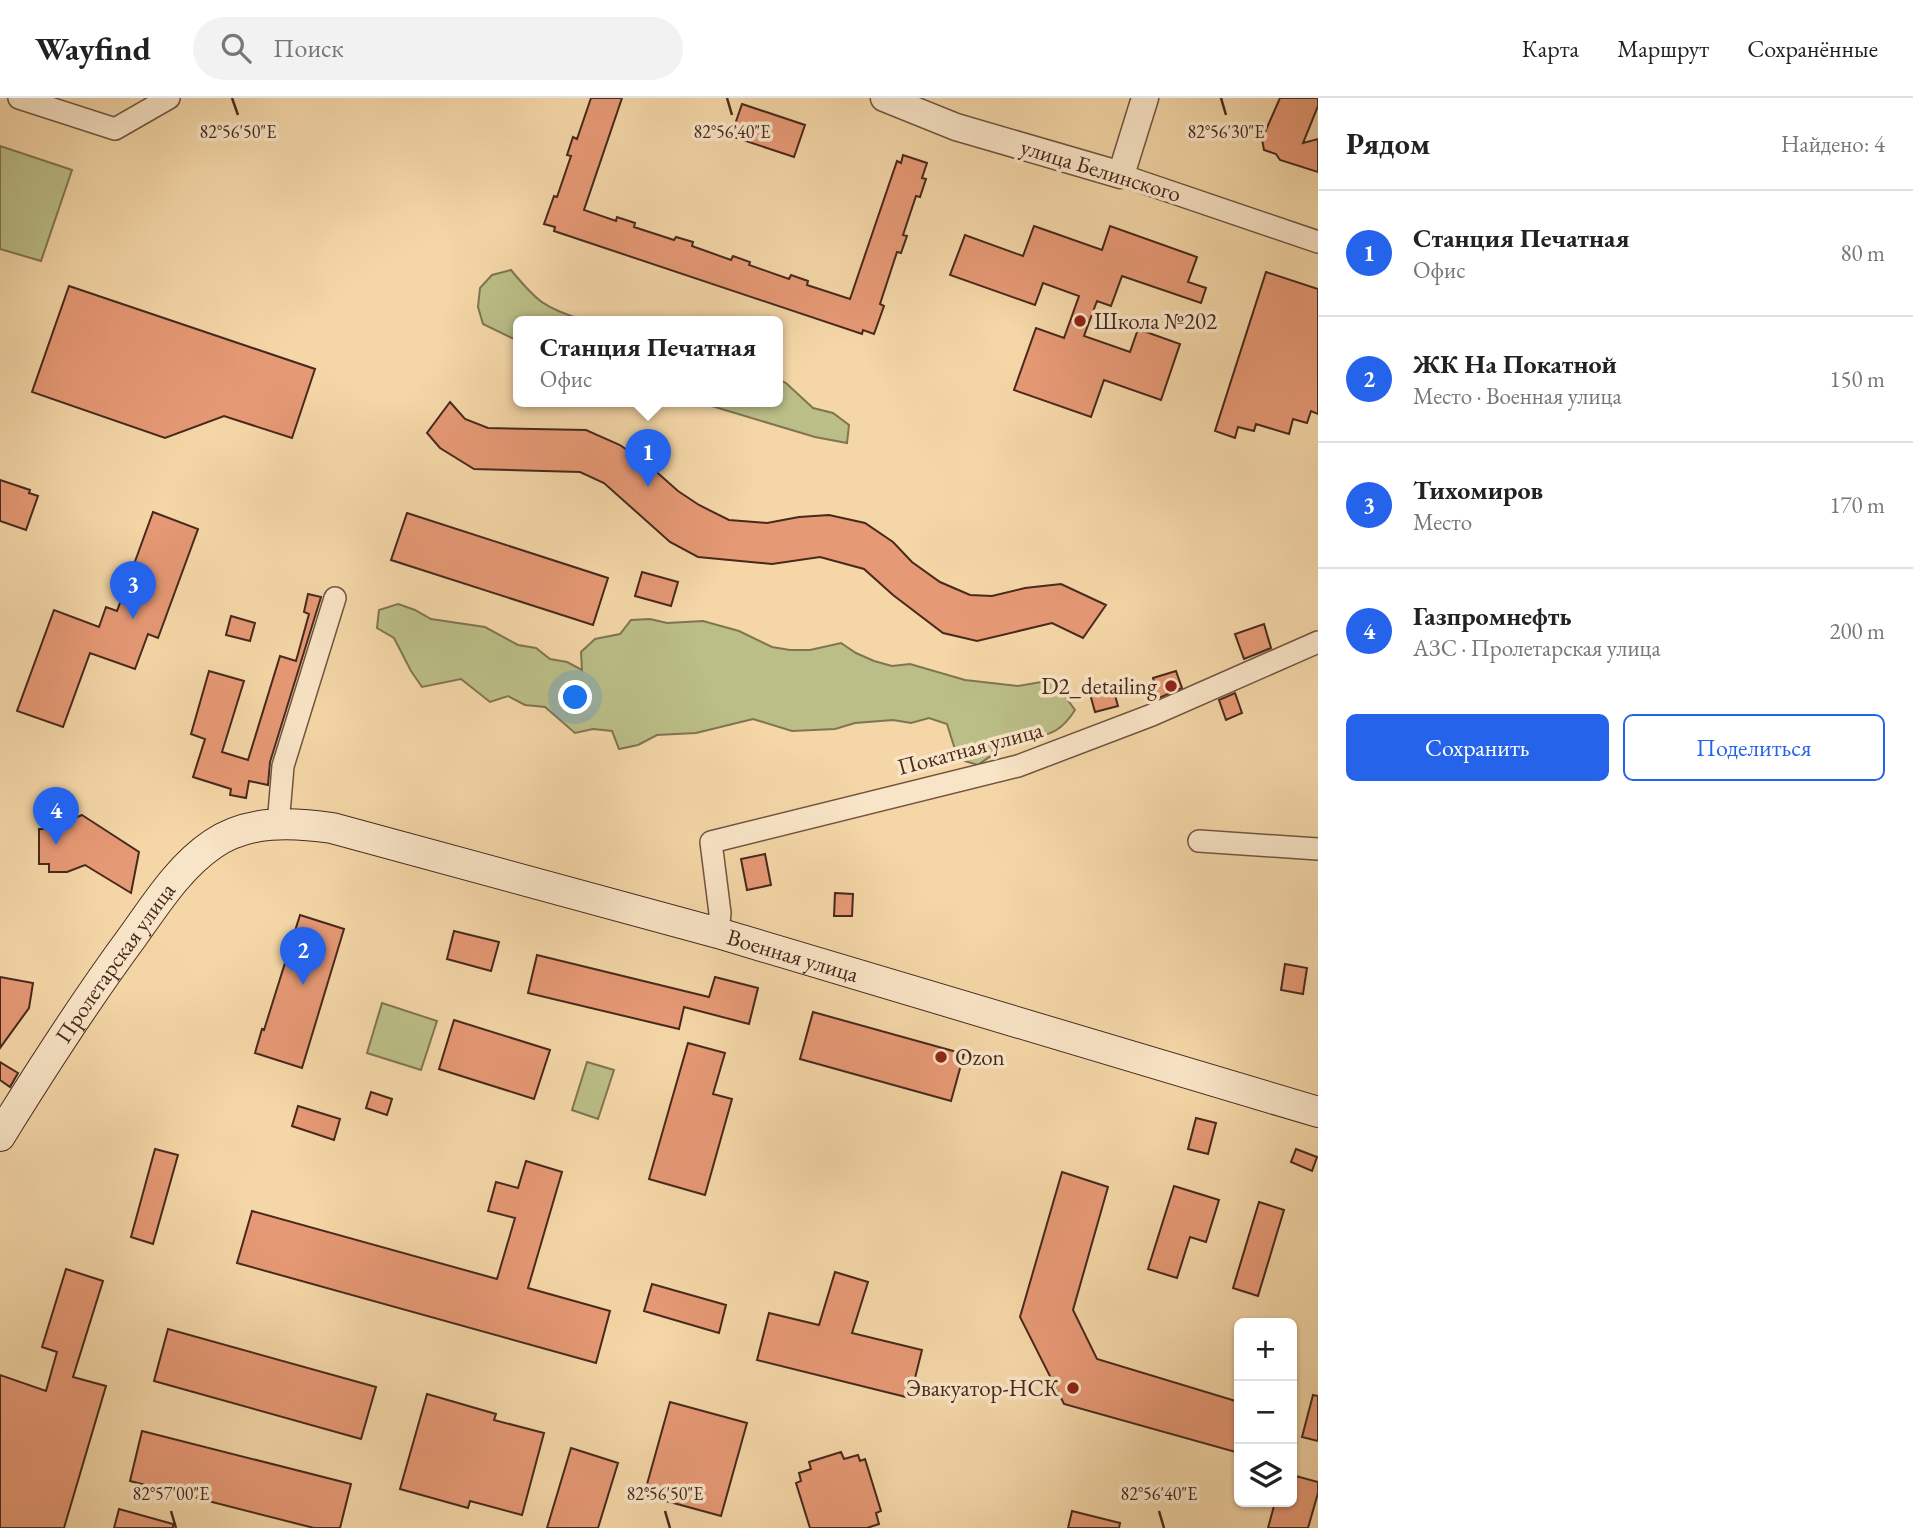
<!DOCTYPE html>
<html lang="ru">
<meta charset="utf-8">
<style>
body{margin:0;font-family:"EB Garamond",serif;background:#f2f2f2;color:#222}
.controls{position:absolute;right:21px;bottom:21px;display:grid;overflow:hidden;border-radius:10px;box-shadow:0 2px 5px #0004}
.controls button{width:63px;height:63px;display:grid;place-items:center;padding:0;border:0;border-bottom:2px solid #e0e0e0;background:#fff;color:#222;font:35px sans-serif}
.you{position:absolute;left:576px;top:600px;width:24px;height:24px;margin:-18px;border:5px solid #fff;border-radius:50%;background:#1a73e8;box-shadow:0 0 0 10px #1a73e833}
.badge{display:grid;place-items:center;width:46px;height:46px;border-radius:50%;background:#2563eb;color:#fff;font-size:23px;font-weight:700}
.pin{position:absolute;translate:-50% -58px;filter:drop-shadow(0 2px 4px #0008)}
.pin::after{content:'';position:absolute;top:37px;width:24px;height:21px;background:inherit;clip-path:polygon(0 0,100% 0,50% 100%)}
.popup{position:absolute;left:513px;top:218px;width:270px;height:91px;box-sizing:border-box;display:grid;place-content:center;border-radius:10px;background:#fff;filter:drop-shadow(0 2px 5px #0005);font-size:23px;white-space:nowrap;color:#767676}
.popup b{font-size:26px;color:#222}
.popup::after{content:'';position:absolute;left:50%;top:100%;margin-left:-14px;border:14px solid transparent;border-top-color:#fff}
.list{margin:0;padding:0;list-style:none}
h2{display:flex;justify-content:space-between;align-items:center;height:91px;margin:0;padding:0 28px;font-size:30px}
h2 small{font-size:23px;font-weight:400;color:#767676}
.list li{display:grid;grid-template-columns:46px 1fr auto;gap:21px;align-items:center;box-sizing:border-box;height:126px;padding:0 28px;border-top:2px solid #e0e0e0}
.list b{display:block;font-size:26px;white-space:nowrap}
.list p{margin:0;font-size:23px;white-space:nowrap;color:#767676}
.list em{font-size:23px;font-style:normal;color:#767676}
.actions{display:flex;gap:14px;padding:21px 28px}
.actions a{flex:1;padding:16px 0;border:2px solid #2563eb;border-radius:10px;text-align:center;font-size:24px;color:#2563eb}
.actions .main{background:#2563eb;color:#fff}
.icon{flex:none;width:38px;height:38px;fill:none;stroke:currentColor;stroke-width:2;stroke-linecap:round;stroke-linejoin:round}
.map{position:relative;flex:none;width:1318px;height:1430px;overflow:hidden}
header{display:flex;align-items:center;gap:42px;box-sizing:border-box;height:98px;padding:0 35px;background:#fff;border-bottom:2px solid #e0e0e0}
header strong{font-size:33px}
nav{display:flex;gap:38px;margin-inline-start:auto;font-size:24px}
.search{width:490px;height:63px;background:#f2f2f2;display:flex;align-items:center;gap:18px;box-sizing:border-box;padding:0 24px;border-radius:38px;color:#767676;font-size:26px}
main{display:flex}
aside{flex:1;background:#fff}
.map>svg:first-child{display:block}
.green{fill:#bbbe87;stroke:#817452;stroke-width:2}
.building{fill:#e69975;stroke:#47291d;stroke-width:2}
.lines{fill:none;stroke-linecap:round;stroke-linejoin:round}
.minor-casing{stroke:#725440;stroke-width:24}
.tertiary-casing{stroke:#725440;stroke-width:29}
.secondary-casing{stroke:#47291d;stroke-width:32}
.minor{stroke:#f8e4c6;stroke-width:21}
.tertiary{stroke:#f8e4c6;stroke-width:26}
.secondary{stroke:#f8e4c6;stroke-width:30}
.ticks{fill:none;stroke:#47291d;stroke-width:2.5}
.poi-dot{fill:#8f2418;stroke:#f8e4c6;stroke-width:2.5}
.labels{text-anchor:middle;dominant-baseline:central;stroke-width:7;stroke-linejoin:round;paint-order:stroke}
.street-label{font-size:23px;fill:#47291d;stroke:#f8e4c6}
.poi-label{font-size:23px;fill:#47291d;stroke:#f8e4c6;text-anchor:start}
.ticks-label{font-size:18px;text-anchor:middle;fill:#47291d;stroke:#f8e4c6;stroke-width:7;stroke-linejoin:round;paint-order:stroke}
</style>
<header>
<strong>Wayfind</strong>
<div class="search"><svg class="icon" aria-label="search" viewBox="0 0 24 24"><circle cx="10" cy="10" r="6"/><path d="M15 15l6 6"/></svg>Поиск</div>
<nav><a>Карта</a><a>Маршрут</a><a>Сохранённые</a></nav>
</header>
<main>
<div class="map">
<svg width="1318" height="1430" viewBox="0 0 1318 1430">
<rect width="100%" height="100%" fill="#f4d6a7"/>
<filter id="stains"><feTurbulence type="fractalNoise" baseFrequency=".00286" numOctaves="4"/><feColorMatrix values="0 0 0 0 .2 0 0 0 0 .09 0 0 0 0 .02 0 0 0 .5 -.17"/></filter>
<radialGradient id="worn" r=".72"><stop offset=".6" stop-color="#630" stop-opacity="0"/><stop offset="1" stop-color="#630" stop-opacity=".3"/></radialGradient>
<path class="green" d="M0,48L72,72L41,163L0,151Z
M511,172C539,206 543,208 585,223H518V243L483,226L478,209L480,190L492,177Z
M778,281L786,285L813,310L833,315L849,327L847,345L815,339L695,303H778Z
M398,506L415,512L431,521L485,529L518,547L536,550L550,561L567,564L582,572L581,554L595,541L620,536L631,522L650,521L667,525L703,523L739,533L772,549L790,552H810L841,545L856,555L874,563L892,568L910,566L965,582L1018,588L1053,582L1075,612C1056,642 1042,635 1012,646C1000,651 989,659 978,667L958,661L947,626L929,620L911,625L893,622L855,625L835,631L792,633L753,621L696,635L657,637L638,647L619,651L612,633L593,631L575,635L545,609L525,607L508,598L490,604L461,581L422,589L411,573L394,540L377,530L379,512Z
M382,905L437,923L421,972L367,955Z
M587,964L614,972L598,1021L572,1012Z"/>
<path class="building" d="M591,0H622L584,112L616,123L617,119L635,125L634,129L674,142L676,139L693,144L692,148L731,162L733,158L750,164L749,167L789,181L791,177L808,183L807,187L850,201L897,63L901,65L903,57L927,65L922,80L926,81L920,99L916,98L903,137L907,138L901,155L897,154L880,206L884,208L874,236L863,232L862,236L554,133L555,129L544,126L554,98L557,99L571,58L567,57L573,39L577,41Z
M1280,0H1318V8L1303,45L1318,41V74L1280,62L1276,56L1264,52L1262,41Z
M742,6L805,27L794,59L731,38Z
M1034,128L1102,152L1110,128L1197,159L1188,184L1206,190L1201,205L1122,178L1111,208L1097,203L1084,238L1130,254L1138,231L1180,246L1161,302L1104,282L1091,319L1014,292L1036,230L1064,240L1079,198L1043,185L1035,207L950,177L965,137L1023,158Z
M1266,174L1318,191V316L1311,313L1307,325L1293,321L1289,336L1256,326L1254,333L1238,329L1235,340L1215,333Z
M69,188L315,271L292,340L224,318L165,340L32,294Z
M450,304L465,321L488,330L586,332L620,347L651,369L678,393L699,407L729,422L767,425L799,419L829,417L865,425L893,444L912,464L940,484L970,497L992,498L1025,490L1061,486L1106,507L1083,540L1052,525L977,543L943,535L893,497L864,471L820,459L772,466L698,459L670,444L604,385L580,374L474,371L440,350L427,335Z
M0,382L30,392L29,395L38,398L26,432L0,423Z
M153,414L198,431L158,540L148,536L135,571L90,555L63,629L17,613L54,512L99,529L106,509L117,513Z
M407,415L608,480L593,527L391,462Z
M642,474L678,484L671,508L635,498Z
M308,496L321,499L270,664L268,687L249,683L246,700L230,697L231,691L193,679L205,641L191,636L209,573L244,583L222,654L248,662L280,558L296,563L309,516L304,514Z
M231,518L255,525L250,543L226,537Z
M1264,526L1271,550L1244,561L1235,536Z
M1176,573L1182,590L1159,600L1153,580Z
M1113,590L1118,608L1095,614L1090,596Z
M1235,595L1242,615L1226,622L1219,602Z
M82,717L139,754L131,795L85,767L67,774H49V766H39V731H49V724H66Z
M765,756L771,787L747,792L741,761Z
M835,795L853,796L852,818H834Z
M300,817L344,831L302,970L255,955L262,931L264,932Z
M454,833L499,844L491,873L447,861Z
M537,857L709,899L715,879L758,890L749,926L684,909L679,931L528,895Z
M1285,866L1307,870L1303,896L1281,892Z
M0,879L33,885L29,910L0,950Z
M813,914L964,956L951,1003L800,961Z
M454,922L550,952L534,1001L439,971Z
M688,945L725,955L713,996L732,1001L705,1097L649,1081Z
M0,964L18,975L10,989L0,982Z
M371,994L392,1001L387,1017L366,1010Z
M298,1008L340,1021L334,1042L292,1028Z
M1196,1020L1216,1025L1208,1056L1188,1051Z
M155,1051L178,1057L153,1146L131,1139Z
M1296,1051L1317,1059L1312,1073L1291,1064Z
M526,1063L562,1074L528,1190L610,1213L596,1265L237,1165L252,1113L497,1181L515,1120L488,1113L496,1084L518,1090Z
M1062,1074L1108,1089L1073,1212L1097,1261L1239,1304V1355L1064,1306L1020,1219Z
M1174,1088L1219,1102L1206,1144L1190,1139L1177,1180L1148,1171Z
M1259,1104L1284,1112L1258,1198L1233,1190Z
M66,1171L103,1183L73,1279L106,1288L64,1430H0V1277L46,1293L57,1254L42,1249Z
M835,1174L868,1184L852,1235L922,1252L910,1300L757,1262L769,1215L819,1227Z
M652,1186L726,1207L719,1235L644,1213Z
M168,1231L376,1289L361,1341L154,1283Z
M427,1296L496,1316L494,1322L544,1335L522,1417L470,1403L468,1410L400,1391Z
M1313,1297L1318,1298V1343L1302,1339Z
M670,1304L747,1325L721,1418L644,1397Z
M142,1333L351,1386L340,1430H314L130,1383Z
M571,1350L618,1365L598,1430H547Z
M841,1354L844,1361L858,1357L860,1363L865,1361L881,1413L876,1415L879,1426L867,1430H810L796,1385L801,1383L799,1375L811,1371L809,1364Z
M1292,1377L1318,1384V1395L1308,1430H1268L1275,1404H1292Z
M119,1411L173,1426V1430H114Z
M1072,1413L1120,1425L1119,1430H1068Z"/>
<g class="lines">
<g class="minor-casing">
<path id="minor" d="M19,0L115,31L169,0
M1121,77L1318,144
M278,727L283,668L335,500
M1199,743L1318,751
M718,835L720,815L711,744L1018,668L1152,617L1318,544"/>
</g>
<g class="tertiary-casing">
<path id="tertiary" d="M884,0L956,29L1121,77L1145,0"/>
</g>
<g class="secondary-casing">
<g id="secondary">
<path id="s1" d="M0,1038C42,970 85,903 133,838C156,806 179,769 213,746C248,722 292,724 332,730L718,835L1318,1014"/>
</g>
</g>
<use href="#minor" class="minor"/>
<use href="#tertiary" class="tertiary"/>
<use href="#secondary" class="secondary"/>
</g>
<path class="ticks" d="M232,0L238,17M727,0L732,17M1221,0L1226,17M171,1413L176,1430M665,1413L670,1430M1159,1413L1164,1430"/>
<g class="poi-dot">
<circle cx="1080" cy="223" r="7"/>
<circle cx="1171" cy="588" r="7"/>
<circle cx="941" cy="959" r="7"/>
<circle cx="1073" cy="1290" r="7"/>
</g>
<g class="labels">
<g class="street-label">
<text transform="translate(1101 72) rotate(17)">улица Белинского</text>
<text transform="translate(970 650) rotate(-15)">Покатная улица</text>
<text stroke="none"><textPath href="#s1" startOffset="964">Военная улица</textPath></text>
<text stroke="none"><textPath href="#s1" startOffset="208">Пролетарская улица</textPath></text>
</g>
<g class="poi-label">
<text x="1094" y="223">Школа №202</text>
<text x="1157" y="588" text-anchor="end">D2_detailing</text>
<text x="955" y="959">Ozon</text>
<text x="1059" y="1290" text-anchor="end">Эвакуатор-НСК</text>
</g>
</g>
<g class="ticks-label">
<text x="238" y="40">82°56'50"E</text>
<text x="732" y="40">82°56'40"E</text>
<text x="1226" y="40">82°56'30"E</text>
<text x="171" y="1402">82°57'00"E</text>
<text x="665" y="1402">82°56'50"E</text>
<text x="1159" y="1402">82°56'40"E</text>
</g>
<rect width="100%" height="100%" filter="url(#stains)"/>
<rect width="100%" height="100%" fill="url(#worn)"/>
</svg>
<div class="controls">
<button>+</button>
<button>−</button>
<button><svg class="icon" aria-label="layers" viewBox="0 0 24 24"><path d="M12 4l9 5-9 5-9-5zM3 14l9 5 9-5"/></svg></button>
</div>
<div class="you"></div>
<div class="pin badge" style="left:648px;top:389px">1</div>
<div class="popup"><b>Станция Печатная</b>Офис</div>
<div class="pin badge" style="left:303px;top:887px">2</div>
<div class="pin badge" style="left:133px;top:521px">3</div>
<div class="pin badge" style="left:56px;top:747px">4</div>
</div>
<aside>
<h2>Рядом<small>Найдено: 4</small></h2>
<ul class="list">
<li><span class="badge">1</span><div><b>Станция Печатная</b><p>Офис</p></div><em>80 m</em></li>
<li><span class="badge">2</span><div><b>ЖК На Покатной</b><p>Место · Военная улица</p></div><em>150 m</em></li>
<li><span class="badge">3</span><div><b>Тихомиров</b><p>Место</p></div><em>170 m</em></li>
<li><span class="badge">4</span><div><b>Газпромнефть</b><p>АЗС · Пролетарская улица</p></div><em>200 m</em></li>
</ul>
<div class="actions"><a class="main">Сохранить</a><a>Поделиться</a></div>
</aside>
</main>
